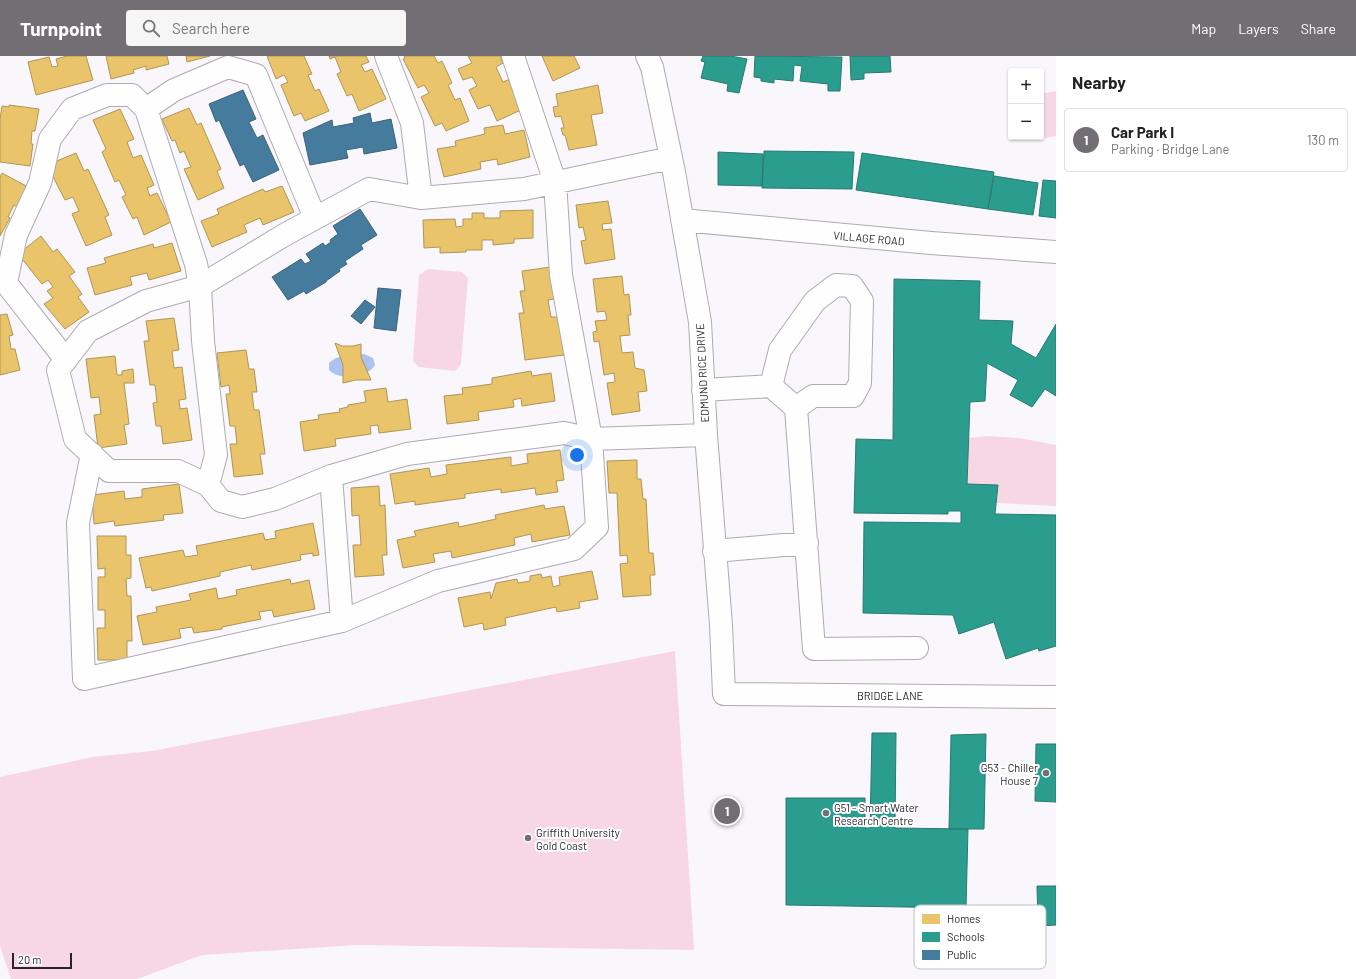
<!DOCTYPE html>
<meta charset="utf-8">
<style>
body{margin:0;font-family:Barlow,sans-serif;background:#f6f6f6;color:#222}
.controls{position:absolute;right:12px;top:12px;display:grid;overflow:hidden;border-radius:4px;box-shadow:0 1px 3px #0004}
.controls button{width:36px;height:36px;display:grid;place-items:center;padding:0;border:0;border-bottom:1px solid #e0e0e0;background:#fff;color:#222;font:20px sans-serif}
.scale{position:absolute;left:12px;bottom:10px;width:60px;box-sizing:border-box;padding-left:4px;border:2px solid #29262b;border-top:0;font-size:11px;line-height:14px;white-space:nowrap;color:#29262b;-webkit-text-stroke:3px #fff;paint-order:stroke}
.you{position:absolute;left:577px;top:399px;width:14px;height:14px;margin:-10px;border:3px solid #fff;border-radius:50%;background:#1a73e8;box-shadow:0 0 0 6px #1a73e833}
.badge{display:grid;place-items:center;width:26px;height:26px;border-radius:50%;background:#726f74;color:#fff;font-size:13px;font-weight:700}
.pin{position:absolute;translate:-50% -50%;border:2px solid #fff;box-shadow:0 1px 4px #0006}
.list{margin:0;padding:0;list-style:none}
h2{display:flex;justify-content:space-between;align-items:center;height:52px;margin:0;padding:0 16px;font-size:17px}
h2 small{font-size:13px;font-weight:400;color:#767676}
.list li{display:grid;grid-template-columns:26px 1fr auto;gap:12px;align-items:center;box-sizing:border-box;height:64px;margin:0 8px 8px;padding:0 8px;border:1px solid #e0e0e0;border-radius:4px}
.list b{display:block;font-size:15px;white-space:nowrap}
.list p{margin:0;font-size:13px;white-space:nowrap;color:#767676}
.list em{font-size:13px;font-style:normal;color:#767676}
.icon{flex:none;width:22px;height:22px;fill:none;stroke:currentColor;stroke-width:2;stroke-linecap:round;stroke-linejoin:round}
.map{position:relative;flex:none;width:1056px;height:923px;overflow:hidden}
header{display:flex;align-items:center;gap:24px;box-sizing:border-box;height:56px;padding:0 20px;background:#726f74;color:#fff}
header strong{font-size:19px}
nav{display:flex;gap:22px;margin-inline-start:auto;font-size:14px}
.search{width:280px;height:36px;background:#f6f6f6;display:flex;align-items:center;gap:10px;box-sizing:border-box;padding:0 14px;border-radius:4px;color:#767676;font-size:15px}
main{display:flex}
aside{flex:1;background:#fff}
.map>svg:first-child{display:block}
.green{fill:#f7d7e3}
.water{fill:#aec2ef}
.homes{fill:#e9c46a;stroke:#af9557}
.schools{fill:#2a9d8f;stroke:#2a7971}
.public{fill:#457b9d;stroke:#3d627b}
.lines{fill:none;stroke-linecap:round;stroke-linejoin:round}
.minor-casing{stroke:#aeabb0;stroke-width:24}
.minor{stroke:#fefeff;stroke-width:22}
.poi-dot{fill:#726f74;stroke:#fff;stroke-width:1.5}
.labels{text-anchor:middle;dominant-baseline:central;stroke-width:4;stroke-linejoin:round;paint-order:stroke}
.street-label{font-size:11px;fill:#29262b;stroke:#fff}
.poi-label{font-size:11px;fill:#29262b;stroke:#fff;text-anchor:start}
.key{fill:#fff;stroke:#bfbebf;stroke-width:1}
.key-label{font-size:11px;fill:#29262b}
</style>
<header>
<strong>Turnpoint</strong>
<div class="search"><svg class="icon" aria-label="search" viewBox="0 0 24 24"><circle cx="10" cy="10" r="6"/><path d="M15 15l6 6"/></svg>Search here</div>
<nav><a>Map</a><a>Layers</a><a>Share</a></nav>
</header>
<main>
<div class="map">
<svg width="1056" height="923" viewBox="0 0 1056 923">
<rect width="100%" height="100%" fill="#faf7fc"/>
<path class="green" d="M1056,35V80L1042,83L1041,38Z
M428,213L462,216L468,222L461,308L455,315L419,311L413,305L419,219Z
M989,380L1019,382L1056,389V450L996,447L998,429L967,428L968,382Z
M675,595L694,894L357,889L202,899L137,923H11L0,890V721L92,701L152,695Z"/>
<path class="water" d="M356,298H364L373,302L375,309C368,322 339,325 329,314V307C336,300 347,299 356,298Z"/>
<path class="homes" d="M67,0H86L93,24L36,39L28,6L49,1L52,11L58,10L56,3Z
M106,0H167L169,8L146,14V10L133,14L134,17L111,23Z
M186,0H210L187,6Z
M267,0H304L312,18L308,19L315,35L319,33L329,55L305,65L301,57L294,60L281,29L288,26L284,19L276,23Z
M329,0H366L369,6L361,9L365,16L372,13L386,43L359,55L352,38L347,40L337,18L341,16L335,1L330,3Z
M404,0H434L438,7L442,5L452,27L448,29L455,44L460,42L469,65L446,75L442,67L435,70L421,41L429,37L424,29L418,32L403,3L405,2Z
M468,0H500L503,7L496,11L503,26L510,23L523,53L497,65L490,49L478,53L469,34L477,30L472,21L463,24L458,13L472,7Z
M542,0H574L580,12L553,25Z
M598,29L603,57L591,59L597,89L569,94L565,79H563L561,72H564L561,60L555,61L553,51L558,50L556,38Z
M9,49L39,53L35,75H32L31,88H33L30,110L0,106V63L2,50L9,51Z
M189,52L197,69L201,67L221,113L217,115L224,132L198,144L184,113L191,111L184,95L180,97L175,84L172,85L162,63Z
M120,53L134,83L127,86L133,102L141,99L154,129L147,132L150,140L157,137L171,166L144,179L137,161L133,163L122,141L126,139L119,124L115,126L102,96L106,93L93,64Z
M503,69L505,78L524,74L530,101L498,109L497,103L480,106L481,113L444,121L437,93L456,90L455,85L485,78L484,72Z
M76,97L84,115L88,113L109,159L105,161L112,179L86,190L72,158L79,155L73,141L65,144L47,109Z
M2,117L28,131L17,151L14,149L8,161L10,162L0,180V121Z
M282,130L294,156L263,169L260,162L244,169L247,176L212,191L201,165L219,158L217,153L263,133L265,136Z
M608,145L612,167L602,168L603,174L611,173L615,203L585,208L581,185L586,184L583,171L579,172L576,149Z
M533,154V182L514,183V187L493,189V184H482V194H466V196L440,197V191L424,192L423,164L455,163L456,171L463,170V163H472V157H484V162H500V155Z
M41,180L53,196L57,193L75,216L69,220L82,238L78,241L89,256L65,273L44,248L53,242L47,235L53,231L48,224L42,228L18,198Z
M172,187L181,215L149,224L147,217L130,221L132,229L95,239L87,212L106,207L104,202L153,188L154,192Z
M551,211L555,243L548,244L551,261H558L564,299L525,304L519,257H524L520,235H525L522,215Z
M622,220L624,239L629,238L631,259H628L630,279L620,280L622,297L633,296L635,312L644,314L647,335L638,336L640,355L612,359L607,327L615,326L614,317L604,319L599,285L594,286L593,276L597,275L595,265L607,264L605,255L597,256L593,223Z
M7,258L13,279L9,280L11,293H15L20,314L0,319V259Z
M174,262L179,294L172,295L174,312L182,311L186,343L179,344L180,353L187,352L192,384L163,388L161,370H156L153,347L157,346L155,329H150L144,285H149L146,265Z
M335,287L342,290H353L361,288V301L371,324H356L343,327V309Z
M246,294L249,313H254L257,336H252L254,354H259L265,398H260L263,418L234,421L230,388H237L235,370H230L226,338H230L229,329L221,331L217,297Z
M115,300L117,319H122V315L133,313L134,327H124L129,368L124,369L127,388L98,392L94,359L101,358L99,341L91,342L86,303Z
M531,315L532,320L551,317L555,345L522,350L521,342L513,344L514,351L478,356L479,364L447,368L444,340L463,338L462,332L492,328V322Z
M386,332L388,346L407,343L411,373L379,377L378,369L370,370L371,378L335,383L336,390L304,395L300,366L319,363L318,359L340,356L339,353L348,351V349L366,346L364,335Z
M560,394L564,424L556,425L558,436L536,439L535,432L501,437V433L465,438V442L415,449V445L395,448L390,418L429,412L431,421L447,418L446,409L511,401V410L528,407L527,398Z
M637,404V423H641L643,443H646L649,497H653L655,519H650L651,539L623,541L620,508L628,507L627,499L620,500L617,437H609L607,405Z
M179,428L183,457L163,459L164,464L115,470L114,465L94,468L92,439L124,435L125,443L142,441V433Z
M379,430L380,450L385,449L387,499H382L384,519L355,521L353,489H361L359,459L352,460L351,432Z
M544,449L545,453L564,450L570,479L532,486L531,478L514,482L515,489L452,502L451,495L433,498L435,506L403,512L397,484L416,480L414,475L458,466L459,471L496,463L495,459Z
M313,467L319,499L313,500V497L300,499L301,504L252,514L251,509L220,516V520L152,535L151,531L146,532L139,502L183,494L185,501L198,499L196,490L263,477L265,484L276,482L275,475Z
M97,480H126V499H131V522L126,523L127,540H131L132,585H127V604H98L97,572H105V554H98V521H105V512L98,513Z
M592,515L598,543L579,546L580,552L557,556L556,551L505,562L506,569L484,574L483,567L464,571L458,542L490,536L491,543L496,527L517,523L518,527L530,525V520L541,518L542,522L551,520L553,531L560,529L559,521Z
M290,523L291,528L309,524L315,553L274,561L272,554L259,556L261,563L222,571V573L194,577L192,571L179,573L181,582L143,589L137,560L157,556L156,551L191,544L189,538L216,532L218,543L237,539L236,534Z"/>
<path class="schools" d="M703,0H731L747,3L739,37L727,35L728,28L701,22L705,6L701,5Z
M755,0L842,1L840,35H828V28L800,25L802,10L794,9L793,25L774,23V27L761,25V22L754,21Z
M850,0H890L891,16L864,17V23L851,24Z
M764,95L854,96L852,133L762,132Z
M718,96L763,98L762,130L718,129Z
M862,97L994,116L988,153L856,134Z
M994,120L1038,127L1033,159L988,153Z
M1043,124L1056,125V162L1039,160Z
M894,223L980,225L979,264L1013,265L1011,288L1036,302L1056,268V340L1045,333L1032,351L1010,339L1018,324L987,307L985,345L970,346L967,428L998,429L995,458L1056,459V590L1039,595L1038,592L1006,603L994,566L959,578L953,559L863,557L864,466L961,467V455H948V458L854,457L856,383L893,384Z
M872,677H896L895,772L968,773L966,852L786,849V742H865V772H870Z
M986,678L984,773H949L951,679Z
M1036,688H1056V746L1035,745Z
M1037,830H1056V869L1038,870Z"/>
<path class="public" d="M243,34L256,63L249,66L257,82L263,79L279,114L253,126L244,108L240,110L219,64L216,66L209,48Z
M370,57L372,67L391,63L397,92L364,98L363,91L346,94L348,102L310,109L303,77L332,64L333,71L354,67L353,62Z
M360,153L377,179L361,189L363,193L345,205L347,208L339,213L340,215L326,225V226L306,238L304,235L288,244L272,221L301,203L305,208L311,205L306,198L323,187L325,190L331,186L330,184L338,178L333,170Z
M378,232L401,234L396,275L374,272Z
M365,244L375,251L361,268L351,260Z"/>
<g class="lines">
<g class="minor-casing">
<path id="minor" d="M386,0L412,67L421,142
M647,0L652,11L674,116L700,266L706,379L721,569L724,638L1056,641
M671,102L524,133L421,142L369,133L286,178L200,230L146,245L88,275L58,314L75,383L109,415H178L208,429L221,445L242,451L275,443L331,420L407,398L564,377L591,383L706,379
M682,164L931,187L1056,196
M66,304L6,227L16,179L40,127L50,83L72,53L107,39H132L146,53
M771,330L780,294L815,245L836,229L852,230L862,245L860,327L853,340H813L796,352
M703,334L771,330L796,352L814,593L917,592
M92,398L78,467L84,623L342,565L438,525L574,493L597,471L591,383L561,219L555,126L513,0
M331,420L342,565
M208,429L216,399L203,285L200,230L196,208L146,53L174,34L228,11L256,19L315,162
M714,495L807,487"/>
</g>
<use href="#minor" class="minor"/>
</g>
<g class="poi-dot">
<circle cx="1046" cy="717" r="4"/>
<circle cx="826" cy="757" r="4"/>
<circle cx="528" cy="782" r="4"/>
</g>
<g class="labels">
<g class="street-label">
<text transform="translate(869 182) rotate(5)">VILLAGE ROAD</text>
<text transform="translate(702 317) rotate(-93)">EDMUND RICE DRIVE</text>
<text x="890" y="639">BRIDGE LANE</text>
</g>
<g class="poi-label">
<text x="1038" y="711" text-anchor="end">G53 - Chiller<tspan x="1038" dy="13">House 7</tspan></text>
<text x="834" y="751">G51 - Smart Water<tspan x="834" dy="13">Research Centre</tspan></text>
<text x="536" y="776">Griffith University<tspan x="536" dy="13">Gold Coast</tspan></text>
</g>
</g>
<rect x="914" y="849" width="132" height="64" rx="6" class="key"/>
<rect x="922" y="858" width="18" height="10" fill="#e9c46a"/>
<rect x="922" y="876" width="18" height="10" fill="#2a9d8f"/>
<rect x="922" y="894" width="18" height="10" fill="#457b9d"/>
<g class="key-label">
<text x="947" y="867">Homes</text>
<text x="947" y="885">Schools</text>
<text x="947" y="903">Public</text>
</g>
</svg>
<div class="controls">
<button>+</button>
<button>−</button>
</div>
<div class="scale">20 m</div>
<div class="you"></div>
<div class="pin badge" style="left:727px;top:755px">1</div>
</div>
<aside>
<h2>Nearby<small></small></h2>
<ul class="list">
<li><span class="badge">1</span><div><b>Car Park I</b><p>Parking · Bridge Lane</p></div><em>130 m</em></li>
</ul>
</aside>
</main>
